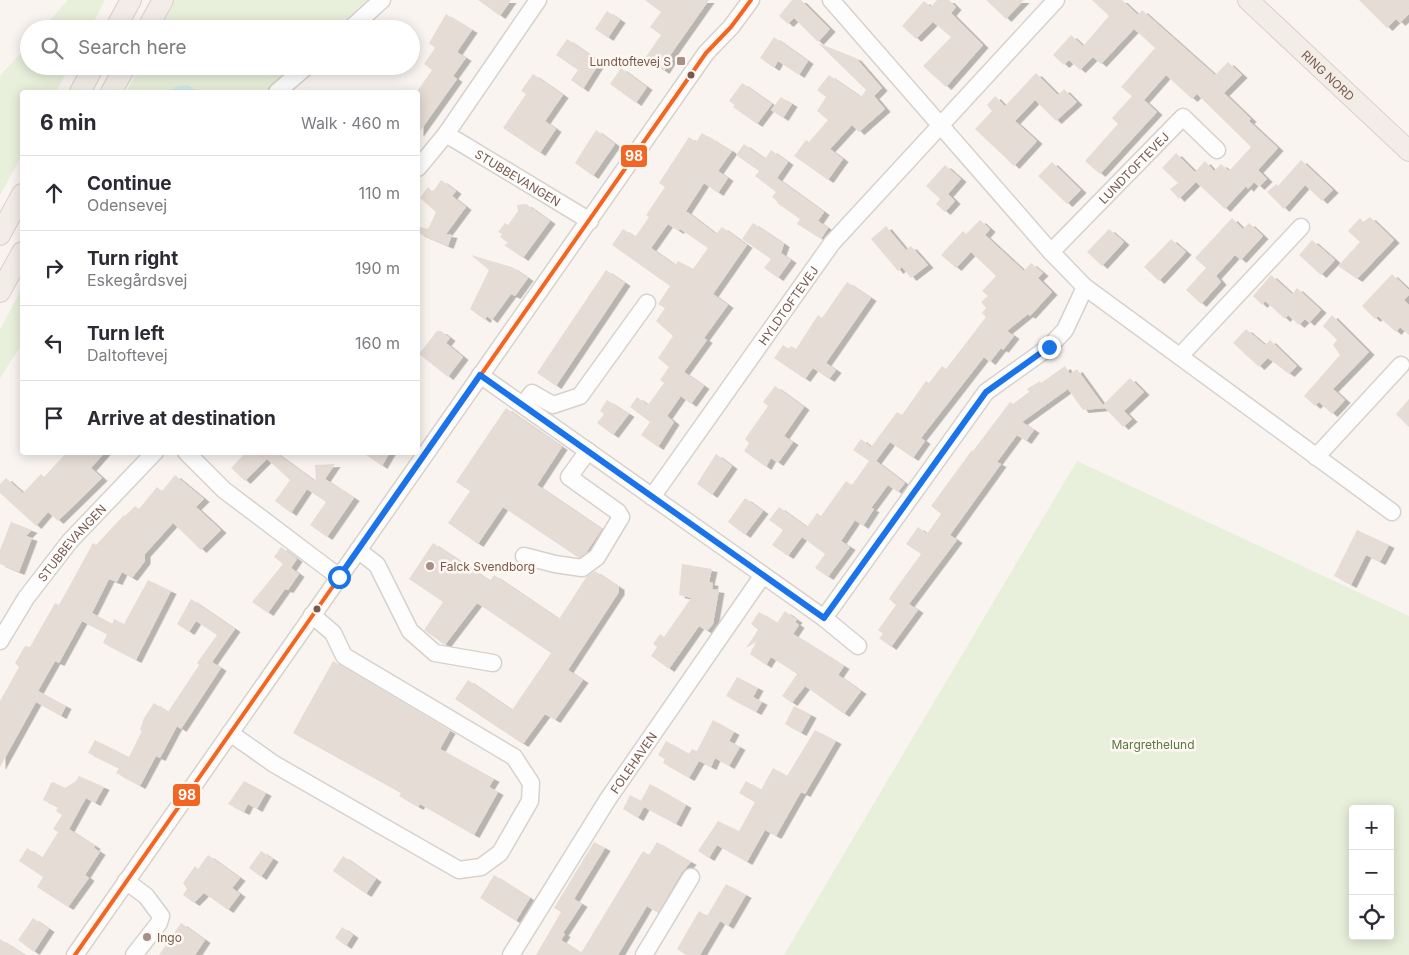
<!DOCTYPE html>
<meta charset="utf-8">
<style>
body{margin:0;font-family:Inter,sans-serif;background:#f2f2f3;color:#2b2b33}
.controls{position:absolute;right:15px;bottom:15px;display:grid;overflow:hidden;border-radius:5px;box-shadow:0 2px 12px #0003}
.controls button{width:45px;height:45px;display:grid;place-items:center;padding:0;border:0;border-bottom:1px solid #e1e1e2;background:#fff;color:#2b2b33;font:25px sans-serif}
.stop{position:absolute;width:15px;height:15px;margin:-11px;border:4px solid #1a73e8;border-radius:50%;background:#fff}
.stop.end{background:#1a73e8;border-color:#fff;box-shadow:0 1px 5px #0008}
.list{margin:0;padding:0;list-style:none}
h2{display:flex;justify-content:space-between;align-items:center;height:65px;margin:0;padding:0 20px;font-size:21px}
h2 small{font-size:16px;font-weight:400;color:#7c7c81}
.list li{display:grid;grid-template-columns:32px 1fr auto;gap:15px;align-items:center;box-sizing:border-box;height:75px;padding:0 20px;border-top:1px solid #e1e1e2}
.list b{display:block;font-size:19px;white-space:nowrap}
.list p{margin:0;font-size:16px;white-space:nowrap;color:#7c7c81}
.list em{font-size:16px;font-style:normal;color:#7c7c81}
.icon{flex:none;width:28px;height:28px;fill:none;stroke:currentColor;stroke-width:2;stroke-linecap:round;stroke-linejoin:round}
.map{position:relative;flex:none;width:1409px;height:955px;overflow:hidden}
.search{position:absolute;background:#fff;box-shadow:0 2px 12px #0003;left:20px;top:20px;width:400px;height:55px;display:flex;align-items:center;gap:12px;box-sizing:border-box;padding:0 18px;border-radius:28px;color:#7c7c81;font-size:19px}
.panel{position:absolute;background:#fff;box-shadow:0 2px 12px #0003;left:20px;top:90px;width:400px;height:365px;border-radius:5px}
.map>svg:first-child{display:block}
.green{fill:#e8efda;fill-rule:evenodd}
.water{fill:#d0eae9}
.building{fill:#e6dcd6;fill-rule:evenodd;filter:url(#shadow)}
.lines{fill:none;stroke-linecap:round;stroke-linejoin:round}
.minor-casing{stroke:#d8d1cc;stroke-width:19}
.major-casing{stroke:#dad0cc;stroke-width:22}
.minor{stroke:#fefdfd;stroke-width:16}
.major{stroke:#f3ede7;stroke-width:20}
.bus-1-casing{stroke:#fff8f2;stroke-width:8}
.bus-1{stroke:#f26522;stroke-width:4}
.route{stroke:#1a73e8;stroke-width:6}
.poi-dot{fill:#a58f86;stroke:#fff8f2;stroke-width:2}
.bus-dot{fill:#78594d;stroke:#fff8f2;stroke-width:2}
.labels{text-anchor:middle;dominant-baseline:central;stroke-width:5;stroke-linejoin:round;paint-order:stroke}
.poi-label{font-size:12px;fill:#78594d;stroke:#fff8f2;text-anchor:start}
.street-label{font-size:12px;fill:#78594d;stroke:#fff8f2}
.park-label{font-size:12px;fill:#577842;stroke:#fff8f2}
.line-badge{stroke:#fff8f2;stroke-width:2}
.badge-label{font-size:14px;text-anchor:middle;font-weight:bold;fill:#fff}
</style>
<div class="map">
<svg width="1409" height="955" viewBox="0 0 1409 955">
<defs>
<filter id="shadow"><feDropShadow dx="5.5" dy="3" stdDeviation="0" flood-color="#0004"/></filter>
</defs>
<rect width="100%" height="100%" fill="#f9f4ef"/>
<path class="green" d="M68,0H105L90,29H42Z
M175,0H372L339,29H160Z
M29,44V66H70L56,92H22V155L0,195V76Z
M140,66H297L267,92H126Z
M22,288V344L0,378V330Z
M1077,461L1409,616V955H784ZM1353,809H1390V936H1353Z"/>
<path class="water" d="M187,85L200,92H170L175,87Z"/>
<path class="building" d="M478,0H511L500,16Z
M645,0H709L669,57L672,58L664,71L645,58L661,35L650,27L661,12Z
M792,0H801L830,29L818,42L794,18L788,24L779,16Z
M937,0H949L956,7L951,13L983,45L946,87L923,66L951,37L933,22L916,39L902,26L924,1L931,7Z
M986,0H1024L1006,19Z
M1092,0H1122L1138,15L1142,10L1215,75L1228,62L1242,75L1224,93L1251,119L1249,121L1278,148L1258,170L1267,179L1259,187L1254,182L1248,189L1246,186L1225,209L1196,182L1179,199L1170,189L1178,183L1162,168L1176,153L1195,172L1205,161L1214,171L1221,164L1229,171L1251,147L1197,94L1192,99L1166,75L1144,100L1157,112L1100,174L1085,161L1118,124L1112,118L1132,96L1121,87L1155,48L1134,29L1101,64L1093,57L1080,70L1069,60L1064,65L1053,55L1071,35L1083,46L1109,16Z
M1359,0H1409V14L1400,23L1396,19L1387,28Z
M607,11L620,20L608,38L595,29Z
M446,14L472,30L457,52L466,58L453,76L457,79L418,134V90L432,70L424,64L435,48L429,43Z
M774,37L808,61L799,75L778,61L774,68L760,58Z
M567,39L600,62L583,89L571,80L578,70L556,55Z
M818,43L856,58L882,88L874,96L885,109L859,132L852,125L830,149L843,159L828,180L794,156L806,140L809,142L828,120L817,111L826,97L817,90L829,75L861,97L866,90Z
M621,68L647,87L636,103L610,84Z
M1036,73L1058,95L1064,89L1077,102L1056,121L1035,100L1015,121L1037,141L1014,166L975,129L992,111L987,105L995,96L1005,106Z
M533,74L563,95L545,121L556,129L540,153L503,128L526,94L521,91Z
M742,83L772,104L757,124L733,107L735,105L729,101Z
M781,97L792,104L783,118L771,110Z
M596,130L615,144L593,176L575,163Z
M702,133L732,151L718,171L728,178L718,193L704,183L686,211L716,234L722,227L747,245L713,294L728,305L704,338L707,340L684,372L704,386L691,404L681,396L667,416L674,422L658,447L641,435L650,422L630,407L637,397L648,405L664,383L660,380L669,367L658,358L673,336L656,321L665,308L658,304L670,286L612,245L623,229L635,237L649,217L646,215L665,187L659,183L689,137L696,142ZM668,224L678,231L680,229L708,248L693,269L678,261L675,265L651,248Z
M744,144L765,159L771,150L788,162L777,178L824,212L818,221L828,228L821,239L797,224L800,219L777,203L778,202L772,197L776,192L755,176L759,171L736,155Z
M1301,160L1333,190L1322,201L1305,185L1284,209L1267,192L1276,184L1278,186Z
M1052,162L1081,190L1067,204L1038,176Z
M945,165L961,179L948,194L955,201L945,212L936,204L940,199L926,186Z
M441,180L456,191L452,196L466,207L446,234L452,235L448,246L418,233L420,227L428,229L436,212L420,198L428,187L433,192Z
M526,204L550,221L523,258L504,245L508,243L500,237L502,234L498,232L505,223L508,225L518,211L517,205Z
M1370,217L1394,240L1357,279L1338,266L1360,242L1348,231L1360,218L1363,222Z
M1232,218L1243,229L1249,223L1263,236L1241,260L1235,255L1216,276L1221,282L1201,304L1186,290L1206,268L1195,258Z
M980,220L990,229L985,235L1024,271L1031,263L1043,273L1038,278L1052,292L1030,316L1028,314L1007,331L1014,336L1003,350L1001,348L990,362L984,357L921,438L925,441L913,458L890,442L876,461L905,483L898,492L888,485L871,508L874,509L863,526L855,520L841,541L850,547L828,577L815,568L825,554L802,537L788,556L772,545L783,530L769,520L779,507L807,527L817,513L821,516L846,481L852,485L869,461L853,450L861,439L871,447L897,412L902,415L926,381L929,383L942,366L946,369L986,317L982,313L986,308L981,302L988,296L982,291L996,276L971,252L956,268L941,255L963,231L966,234Z
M753,223L784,244L781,253L791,260L778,278L764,268L771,259L742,239Z
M886,226L906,250L911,246L928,265L911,278L902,267L898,271L871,239Z
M1109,229L1124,242L1102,266L1087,252Z
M1171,239L1186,252L1159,281L1144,267Z
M1312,240L1335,260L1321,275L1299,255Z
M471,255L512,267L528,278L515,296L511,294L492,320L487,316L485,320L470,309L489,270Z
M606,270L625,283L556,386L537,373Z
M1392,274L1409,290V295L1404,300L1409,305V335L1400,327L1396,332L1378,316L1375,319L1362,306Z
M1271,275L1292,294L1297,288L1321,310L1309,323L1305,319L1299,325L1288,315L1285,319L1265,301L1262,305L1253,296Z
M847,282L871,298L826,363L836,370L829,379L813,368L805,379L774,358L783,345L789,349L791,346L796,349L818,315L822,318Z
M1332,315L1369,352L1333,389L1345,400L1332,414L1319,402L1315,406L1304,396L1340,355L1333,345L1337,340L1323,326Z
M1246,329L1265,345L1270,340L1297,366L1289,374L1268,358L1259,367L1233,343Z
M437,331H441L450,338L446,343L463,357L448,377L419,354Z
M1065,366L1070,374L1077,369L1103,405L1130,378L1144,392L1124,411L1132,419L1123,427L1105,408L1083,410L1068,389L1022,422L1034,430L1026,441L1017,435L997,462L1001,464L950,535L957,540L909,604L918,610L891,647L879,638L883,634L878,630L896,605L889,599L892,594L921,554L906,544L918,527L927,534L941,514L931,506L972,450L973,451L1010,402L1013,404L1029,392L1027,389L1040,381L1041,383Z
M775,386L804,407L784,436L793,442L778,463L771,458L766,467L744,451L749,443L745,439L768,406L763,402Z
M1409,399V427L1396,414Z
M607,400L629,414L613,435L597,423L604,414L600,411Z
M506,408L562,447L537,485L602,529L586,553L579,558L503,507L478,544L448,523L470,491L456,482Z
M67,452H105L91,468L102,478L58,521L48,512L36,526L0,493V484L6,478L23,493L41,474L44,477Z
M246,452H275L316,482L315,465L335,464L325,479L354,498L327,537L310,525L326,502L307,489L291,513L275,501L290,480L267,459L245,481L231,468Z
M362,452H390L382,466Z
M716,454L732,466L712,495L697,484Z
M175,475L204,499L196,507L221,530L201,550L173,523L145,554V561L132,578L122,572L117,582L109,579L92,613L112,624L114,619L124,624L148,580L171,591L136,660L103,643L107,634L82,621L59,663L55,661L38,691L66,706L61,716L36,702L0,767V701L19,667L15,663L25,646L30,647L55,603L59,605L93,543L96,545L124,515L125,516L135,506L139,509L157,487L162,491Z
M745,498L763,511L745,535L728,522Z
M11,522L32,530L26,536L32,538L19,572L0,564V550Z
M1357,530L1389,545L1380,562L1366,555L1351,585L1334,576Z
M433,543L490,581L494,575L559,619L587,576L595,571L619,587V592L568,670L583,680L555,720L545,714L523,744L455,699L468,680L512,710L551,653L477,603L445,645L424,630L443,602L409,579Z
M281,547L297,559L291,568L299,574L288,590L285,589L268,613L252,602L283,564L274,557Z
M682,564L712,569L709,582L713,583L712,589L719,590L713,624L707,631L699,626L669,669L651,656L657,647L653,644L660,634L664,637L691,598L679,595Z
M191,599L235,629L212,662L221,668L181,729L177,726L160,758L156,756L140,786L116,773L119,768L88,753L95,740L129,757L142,731L140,730L144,718L154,703L168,712L199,665L197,663L217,635L196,621L189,632L177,624Z
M785,611L797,620L795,622L799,625L793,634L844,666L838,675L861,691L844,714L805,686L792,703L782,696L797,674L771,657L766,665L750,654L756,642L746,648L758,630L751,624L759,612L777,623Z
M333,661L450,731L440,749L494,779L489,787L498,792L474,835L420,804L418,807L399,796L401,793L293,733Z
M737,677L758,688L753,697L762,702L756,712L726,696Z
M794,706L811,715L801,733L785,724Z
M713,720L734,732L729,741L740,747L729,766L715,758L711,767L699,761L689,778L663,763L665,759L658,755L666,741L689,754L692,749L697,751Z
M815,730L836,741L805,794L801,792L776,836L765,830L747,862L717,845L709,858L698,851L718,821L739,831L755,802L739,793L746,781L761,790L773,768L787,776Z
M79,776L104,787L95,803L86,798L69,829L95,846L94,848L100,852L85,875L89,878L68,907L37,887L43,877L19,861L27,848L42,858L58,832L53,829L62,815L56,811L58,807L43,800L51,783L53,782L65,788L76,781Z
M244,781L266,793L257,809L248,804L244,812L228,804Z
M650,784L686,805L676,824L644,807L638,818L623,809L630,795L641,801Z
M594,842L605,848L574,899L582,904L563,933L565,934L561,940L581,953L643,851L649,855L657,842L691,862L682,872L658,913L647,906L618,955H536L561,912L554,908Z
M261,851L273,859L261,877L249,868Z
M208,855L240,878L232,888L240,894L228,910L204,893L194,903L183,895L187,889L183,883L195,866L198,869Z
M343,856L376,879L366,894L333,871Z
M494,875L530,898L516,921L480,898Z
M726,884L746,895L728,926L720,921L700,955H686L677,949L699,911L707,916Z
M33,918L49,929L34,952L18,940Z
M181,923L205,940L195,955H159Z
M342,927L353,935L346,946L335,938Z
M0,939L25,955H0Z"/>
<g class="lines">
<g class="minor-casing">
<g id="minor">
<path d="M831,0L1051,252L1085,287L1392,512"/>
<path d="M350,29L382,0"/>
<path d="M277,92L307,66"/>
<path id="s1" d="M446,134L590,221"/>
<path d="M418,168L446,134L538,0"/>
<path id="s2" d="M1051,252L1183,117L1217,150"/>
<path d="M1180,356L1301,227"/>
<path d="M480,375L824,618L858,646"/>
<path d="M523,405L532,393L553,405L580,396L647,303"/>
<path d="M186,452L224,490L339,577"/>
<path d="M1316,457L1401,365"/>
<path id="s3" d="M652,497L832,243L1056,0"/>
<path d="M358,550L377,565L410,631L435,653L493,663"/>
<path d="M524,556L555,564L582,568L597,557L621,517L618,512L569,477L588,451"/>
<path d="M824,618L986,392L1049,347L1065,330L1085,287"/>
<path id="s4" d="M0,641L26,598L70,541L155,452"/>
<path d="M230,733L274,764L459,870L481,867L500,853L530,801L531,783L514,757L344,656L333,633L312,615"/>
<path d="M126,881L146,896L161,916L159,923L134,955"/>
<path d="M75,955L706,53L731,27L751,0"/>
<path id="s5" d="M511,955L608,799L763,575"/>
<path d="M644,955L691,877"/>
</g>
</g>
<g class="major-casing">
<g id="major">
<path id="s6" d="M1248,0L1409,151"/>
<path d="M115,29L131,0"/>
<path d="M147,29L163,0"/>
<path d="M80,92L94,66"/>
<path d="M111,92L126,66"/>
<path d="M0,235L22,194"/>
<path d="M0,292L22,252"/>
</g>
</g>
<use href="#minor" class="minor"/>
<use href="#major" class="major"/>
<g class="bus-1-casing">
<path id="bus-1" d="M75,955L706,53L731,27L751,0"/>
</g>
<use href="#bus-1" class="bus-1"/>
</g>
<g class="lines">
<path class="route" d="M339,577L480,375L824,618L986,392L1049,347"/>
</g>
<g class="poi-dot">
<rect x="676" y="56" width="10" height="10" rx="2.5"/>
<circle cx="430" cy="566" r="5"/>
<circle cx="147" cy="937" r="5"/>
</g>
<g class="bus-dot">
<circle cx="691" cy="75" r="4.5"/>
<circle cx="317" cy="609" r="4.5"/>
</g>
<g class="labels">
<g class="poi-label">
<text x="671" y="61" text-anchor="end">Lundtoftevej S</text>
<text x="440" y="566">Falck Svendborg</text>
<text x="157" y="937">Ingo</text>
</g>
<g class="street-label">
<text stroke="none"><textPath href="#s6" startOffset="110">RING NORD</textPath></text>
<text stroke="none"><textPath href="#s2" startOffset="118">LUNDTOFTEVEJ</textPath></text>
<text stroke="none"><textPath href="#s1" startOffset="84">STUBBEVANGEN</textPath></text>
<text stroke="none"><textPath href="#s3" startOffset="235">HYLDTOFTEVEJ</textPath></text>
<text stroke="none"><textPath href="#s4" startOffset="122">STUBBEVANGEN</textPath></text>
<text stroke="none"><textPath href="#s5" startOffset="228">FOLEHAVEN</textPath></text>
</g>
<g class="park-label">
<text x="1153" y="744">Margrethelund</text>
</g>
</g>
<g class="line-badge">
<rect x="620" y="144" width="28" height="24" rx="5" fill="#f26522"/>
<rect x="172" y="783" width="29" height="24" rx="5" fill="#f26522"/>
</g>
<g class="badge-label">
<text x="634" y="161">98</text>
<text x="187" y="800">98</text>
</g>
</svg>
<div class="controls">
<button>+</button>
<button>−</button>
<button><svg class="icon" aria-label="locate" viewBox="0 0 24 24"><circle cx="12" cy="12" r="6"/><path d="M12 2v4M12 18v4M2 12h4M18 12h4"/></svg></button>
</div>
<div class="stop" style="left:339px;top:577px"></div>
<div class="stop end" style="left:1049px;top:347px"></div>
<div class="search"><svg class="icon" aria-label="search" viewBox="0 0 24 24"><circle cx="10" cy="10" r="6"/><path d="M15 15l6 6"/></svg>Search here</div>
<section class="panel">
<h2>6 min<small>Walk · 460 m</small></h2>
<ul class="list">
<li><svg class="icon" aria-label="ahead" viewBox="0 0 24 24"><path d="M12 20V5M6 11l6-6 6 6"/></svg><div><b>Continue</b><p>Odensevej</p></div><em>110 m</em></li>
<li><svg class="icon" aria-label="right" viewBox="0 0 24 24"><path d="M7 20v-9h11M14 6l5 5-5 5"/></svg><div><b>Turn right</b><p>Eskegårdsvej</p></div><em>190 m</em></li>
<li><svg class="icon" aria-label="left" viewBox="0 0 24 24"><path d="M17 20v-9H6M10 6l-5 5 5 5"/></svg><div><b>Turn left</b><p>Daltoftevej</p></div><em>160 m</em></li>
<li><svg class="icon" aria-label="arrive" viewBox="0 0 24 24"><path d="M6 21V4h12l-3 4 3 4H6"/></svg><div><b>Arrive at destination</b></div></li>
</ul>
</section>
</div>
